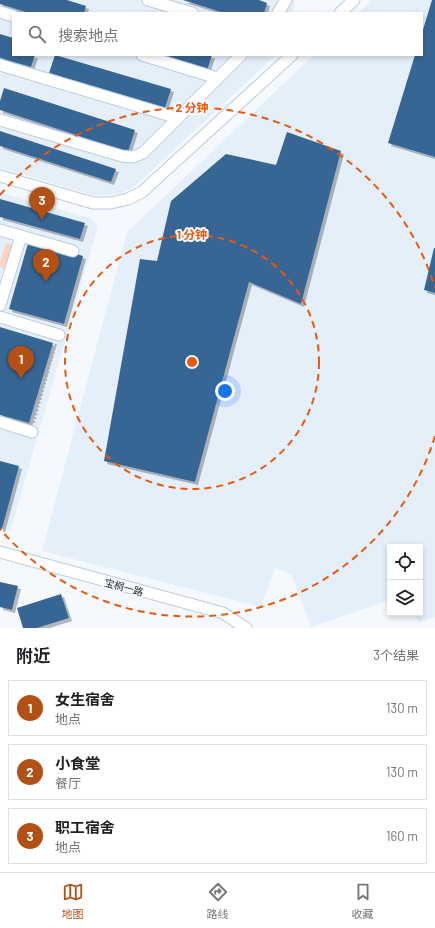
<!DOCTYPE html>
<html lang="zh">
<meta charset="utf-8">
<style>
body{margin:0;font-family:Barlow,"Noto Sans SC",sans-serif;background:#f6f6f6;color:#202124}
.controls{position:absolute;right:12px;bottom:12px;display:grid;overflow:hidden;border-radius:0px;box-shadow:0 2px 6px #0003}
.controls button{width:36px;height:36px;display:grid;place-items:center;padding:0;border:0;border-bottom:1px solid #e0e0e0;background:#fff;color:#202124;font:20px sans-serif}
.you{position:absolute;left:225px;top:391px;width:14px;height:14px;margin:-10px;border:3px solid #fff;border-radius:50%;background:#1a73e8;box-shadow:0 0 0 6px #1a73e833}
.badge{display:grid;place-items:center;width:26px;height:26px;border-radius:50%;background:#b25016;color:#fff;font-size:13px;font-weight:700}
.pin{position:absolute;translate:-50% -33px;filter:drop-shadow(0 1px 2px #0008)}
.pin::after{content:'';position:absolute;top:21px;width:14px;height:12px;background:inherit;clip-path:polygon(0 0,100% 0,50% 100%)}
.list{margin:0;padding:0;list-style:none}
h2{display:flex;justify-content:space-between;align-items:center;height:52px;margin:0;padding:0 16px;font-size:17px}
h2 small{font-size:13px;font-weight:400;color:#757577}
.list li{display:grid;grid-template-columns:26px 1fr auto;gap:12px;align-items:center;box-sizing:border-box;height:56px;margin:0 8px 8px;padding:0 8px;border:1px solid #e0e0e0;border-radius:0px}
.list b{display:block;font-size:15px;white-space:nowrap}
.list p{margin:0;font-size:13px;white-space:nowrap;color:#757577}
.list em{font-size:13px;font-style:normal;color:#757577}
.icon{flex:none;width:22px;height:22px;fill:none;stroke:currentColor;stroke-width:2;stroke-linecap:round;stroke-linejoin:round}
.map{position:relative;flex:none;width:435px;height:628px;overflow:hidden}
.search{position:absolute;background:#fff;box-shadow:0 2px 6px #0003;left:12px;right:12px;top:12px;height:44px;display:flex;align-items:center;gap:10px;box-sizing:border-box;padding:0 14px;border-radius:0px;color:#757577;font-size:15px}
.sheet{height:244px;background:#fff}
nav{display:flex;justify-content:space-around;align-items:center;box-sizing:border-box;height:56px;border-top:1px solid #e0e0e0;background:#fff;font-size:11px;color:#757577}
nav a{display:grid;justify-items:center;gap:2px}
nav .on{color:#b25016}
.map>svg:first-child{display:block}
.built{fill:#e5eff9}
.green{fill:#f9d4c3}
.building{fill:#386694;filter:url(#shadow)}
.lines{fill:none;stroke-linecap:round;stroke-linejoin:round}
.minor-casing{stroke:#bbcce0;stroke-width:13}
.path{stroke:#aaafb4;stroke-width:2;stroke-dasharray:2 2;stroke-linecap:butt}
.minor{stroke:#fff;stroke-width:11}
.ring{fill:none;stroke:#e8590c;stroke-width:2;stroke-dasharray:7 5}
.labels{text-anchor:middle;dominant-baseline:central;stroke-width:4;stroke-linejoin:round;paint-order:stroke}
.street-label{font-size:10px;fill:#262d34;stroke:#f5f9fd}
.centre{fill:#e8590c;stroke:#f5f9fd;stroke-width:2}
.ring-label{font-size:12px;text-anchor:middle;font-weight:bold;fill:#e8590c;stroke:#f5f9fd;stroke-width:4;stroke-linejoin:round;paint-order:stroke}
</style>
<div class="map">
<svg width="435" height="628" viewBox="0 0 435 628">
<defs>
<filter id="shadow"><feDropShadow dx="3" dy="3" stdDeviation="0" flood-color="#0004"/></filter>
</defs>
<rect width="100%" height="100%" fill="#f5f9fd"/>
<path class="built" d="M0,0H295L293,13H13V55H276L135,186L124,192L110,195H93L0,168Z
M372,0H435V617L419,622L414,613H420V547H390V600L311,627L291,574L275,568L261,607L42,551L127,232L314,55H422V13H358Z
M0,192L90,218L98,226L11,529L0,531Z"/>
<path class="green" d="M6,243L13,245L6,269L0,267V262Z"/>
<path class="building" d="M0,0H67L86,6L84,13H29L0,4Z
M183,0H259L267,3L264,13H224Z
M432,0H435V157L388,143L415,55H422V33Z
M0,34L13,38V55H35L31,67L0,58Z
M55,55L171,89L165,108L49,73Z
M158,55H212L207,71Z
M4,88L135,130L128,152L0,110V101Z
M0,131L116,169L111,182L0,146Z
M287,132L341,151L301,304L249,282L195,482L104,461L140,259L157,261L171,201L226,154L276,165Z
M0,199L85,223L80,239L0,217Z
M29,240L83,256L64,324L9,309Z
M434,248H435V293L424,290Z
M0,327L53,343L29,423L0,415Z
M0,461L19,466L2,529H0Z
M0,582L18,586L12,610L0,607Z
M61,594L69,618L37,628H23L17,608Z"/>
<g class="lines">
<g class="minor-casing">
<path id="minor" d="M148,0L192,13
M0,12L13,16
M278,13L286,0
M340,13L354,0
M142,55L217,78
M0,65L178,118
M0,120L122,156L133,157L143,153L241,55
M0,176L93,203H111L128,199L142,192L292,55
M0,230L73,251
M0,305L21,236
M0,317L59,335
M0,422L32,432
M0,552L223,613L246,628"/>
</g>
<path class="path" d="M34,423L56,344"/>
<use href="#minor" class="minor"/>
</g>
<g class="ring">
<circle cx="192" cy="362" r="127"/>
<path d="M435 436A254 254 0 0 1 0 529M0 195A254 254 0 0 1 435 288"/>
</g>
<g class="labels">
<g class="street-label">
<text transform="translate(124 587) rotate(15)">宝桐一路</text>
</g>
</g>
<circle cx="192" cy="362" r="6" class="centre"/>
<g class="ring-label">
<text x="192" y="112">2 分钟</text>
<text x="192" y="239">1 分钟</text>
</g>
</svg>
<div class="controls">
<button><svg class="icon" aria-label="locate" viewBox="0 0 24 24"><circle cx="12" cy="12" r="6"/><path d="M12 2v4M12 18v4M2 12h4M18 12h4"/></svg></button>
<button><svg class="icon" aria-label="layers" viewBox="0 0 24 24"><path d="M12 4l9 5-9 5-9-5zM3 14l9 5 9-5"/></svg></button>
</div>
<div class="you"></div>
<div class="pin badge" style="left:21px;top:379px">1</div>
<div class="pin badge" style="left:46px;top:282px">2</div>
<div class="pin badge" style="left:42px;top:220px">3</div>
<div class="search"><svg class="icon" aria-label="search" viewBox="0 0 24 24"><circle cx="10" cy="10" r="6"/><path d="M15 15l6 6"/></svg>搜索地点</div>
</div>
<section class="sheet">
<h2>附近<small>3个结果</small></h2>
<ul class="list">
<li><span class="badge">1</span><div><b>女生宿舍</b><p>地点</p></div><em>130 m</em></li>
<li><span class="badge">2</span><div><b>小食堂</b><p>餐厅</p></div><em>130 m</em></li>
<li><span class="badge">3</span><div><b>职工宿舍</b><p>地点</p></div><em>160 m</em></li>
</ul>
</section>
<nav>
<a class="on"><svg class="icon" aria-label="map" viewBox="0 0 24 24"><path d="M3 6l6-2 6 2 6-2v14l-6 2-6-2-6 2zM9 4v14M15 6v14"/></svg>地图</a>
<a><svg class="icon" aria-label="directions" viewBox="0 0 24 24"><path d="M12 3l9 9-9 9-9-9zM9 14v-3h6M13 9l2 2-2 2"/></svg>路线</a>
<a><svg class="icon" aria-label="saved" viewBox="0 0 24 24"><path d="M7 4h10v16l-5-4-5 4z"/></svg>收藏</a>
</nav>
